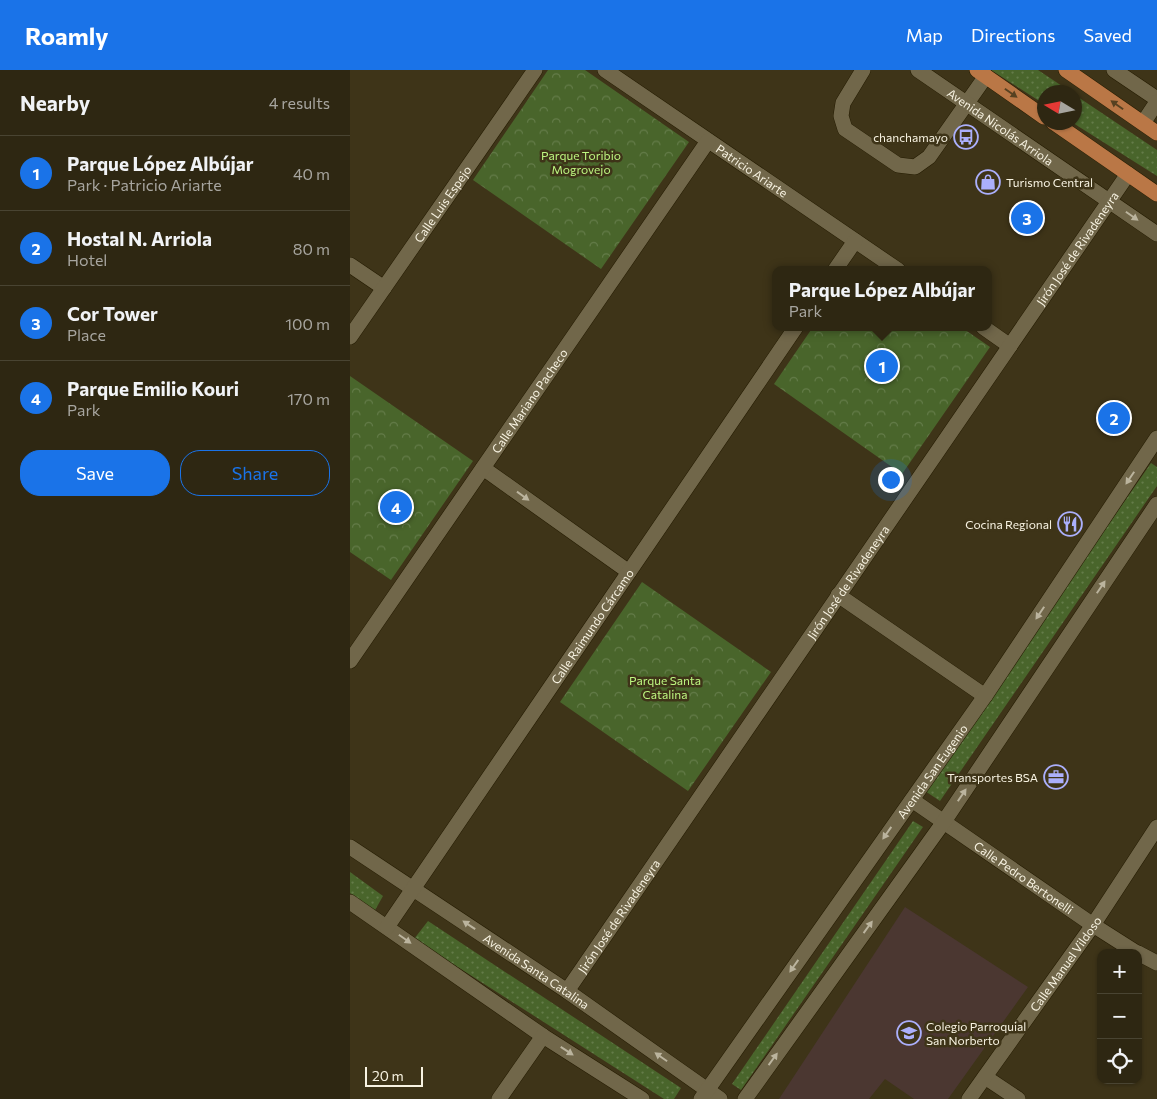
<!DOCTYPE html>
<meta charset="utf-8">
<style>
body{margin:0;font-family:Commissioner,sans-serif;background:#362f1b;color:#f1f3f6}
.controls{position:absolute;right:15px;bottom:15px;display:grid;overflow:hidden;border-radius:10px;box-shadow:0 1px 4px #0004}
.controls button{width:45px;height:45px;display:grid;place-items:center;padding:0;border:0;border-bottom:1px solid #494432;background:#2e2712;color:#f1f3f6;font:25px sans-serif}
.compass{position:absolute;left:687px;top:15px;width:45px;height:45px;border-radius:50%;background:#2e2712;box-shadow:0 1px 4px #0004;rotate:280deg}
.scale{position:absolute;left:15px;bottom:12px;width:58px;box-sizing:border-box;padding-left:5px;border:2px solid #f8f3e2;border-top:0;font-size:14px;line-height:18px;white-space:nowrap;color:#f8f3e2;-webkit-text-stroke:4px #3e3418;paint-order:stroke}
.you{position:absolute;left:540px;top:409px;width:18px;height:18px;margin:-12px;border:4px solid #fff;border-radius:50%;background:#1a73e8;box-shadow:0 0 0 8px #1a73e833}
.badge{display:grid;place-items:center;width:32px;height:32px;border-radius:50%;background:#1a73e8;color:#fff;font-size:16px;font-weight:700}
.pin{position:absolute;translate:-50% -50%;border:2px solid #fff;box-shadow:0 1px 5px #0006}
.popup{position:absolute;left:422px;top:196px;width:220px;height:65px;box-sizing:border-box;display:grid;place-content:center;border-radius:10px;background:#2e2712;filter:drop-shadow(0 1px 4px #0005);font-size:16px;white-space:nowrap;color:#a7a59f}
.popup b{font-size:19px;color:#f1f3f6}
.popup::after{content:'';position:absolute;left:50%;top:100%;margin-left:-10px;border:10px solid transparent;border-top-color:#2e2712}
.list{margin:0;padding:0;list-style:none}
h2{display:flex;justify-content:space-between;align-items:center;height:65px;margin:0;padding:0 20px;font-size:21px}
h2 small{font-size:16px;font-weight:400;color:#a7a59f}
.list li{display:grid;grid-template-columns:32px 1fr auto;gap:15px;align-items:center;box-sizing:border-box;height:75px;padding:0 20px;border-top:1px solid #494432}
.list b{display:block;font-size:19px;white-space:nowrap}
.list p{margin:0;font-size:16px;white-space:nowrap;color:#a7a59f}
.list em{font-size:16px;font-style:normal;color:#a7a59f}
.actions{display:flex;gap:10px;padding:15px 20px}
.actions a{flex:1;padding:11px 0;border:1px solid #1a73e8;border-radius:20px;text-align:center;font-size:18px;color:#1a73e8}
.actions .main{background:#1a73e8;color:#fff}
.icon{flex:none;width:28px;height:28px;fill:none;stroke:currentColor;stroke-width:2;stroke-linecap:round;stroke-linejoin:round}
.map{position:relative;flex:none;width:807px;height:1029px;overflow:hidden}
header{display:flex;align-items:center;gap:30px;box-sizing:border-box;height:70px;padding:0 25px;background:#1a73e8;color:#fff}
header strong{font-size:24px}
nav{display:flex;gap:28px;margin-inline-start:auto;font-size:18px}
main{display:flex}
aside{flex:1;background:#2e2712}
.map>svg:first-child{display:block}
.education{fill:#4b3731}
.grass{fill:url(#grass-dots)}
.park{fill:url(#park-crowns)}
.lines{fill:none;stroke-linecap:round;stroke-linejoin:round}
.minor-casing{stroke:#241b01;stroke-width:16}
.major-casing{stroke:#241b01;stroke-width:16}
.minor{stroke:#71674a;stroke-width:15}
.major{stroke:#ba7746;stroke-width:15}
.oneway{fill:#574121}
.oneway2{fill:#bbb49e}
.labels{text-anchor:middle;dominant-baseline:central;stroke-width:5;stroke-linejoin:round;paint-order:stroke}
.street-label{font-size:12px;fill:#f8f3e2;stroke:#3e3418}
.poi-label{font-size:12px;fill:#f8f3e2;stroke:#3e3418;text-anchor:end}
.park-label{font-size:12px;fill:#bdf680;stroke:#3e3418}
</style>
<header>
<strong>Roamly</strong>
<nav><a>Map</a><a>Directions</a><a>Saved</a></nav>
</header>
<main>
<aside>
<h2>Nearby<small>4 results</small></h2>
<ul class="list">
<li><span class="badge">1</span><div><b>Parque López Albújar</b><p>Park · Patricio Ariarte</p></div><em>40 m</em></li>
<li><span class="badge">2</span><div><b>Hostal N. Arriola</b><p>Hotel</p></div><em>80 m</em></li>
<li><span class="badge">3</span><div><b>Cor Tower</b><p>Place</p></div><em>100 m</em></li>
<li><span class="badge">4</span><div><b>Parque Emilio Kouri</b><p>Park</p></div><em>170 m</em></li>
</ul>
<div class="actions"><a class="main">Save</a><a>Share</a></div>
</aside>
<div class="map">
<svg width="807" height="1029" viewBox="0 0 807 1029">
<defs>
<pattern id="grass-dots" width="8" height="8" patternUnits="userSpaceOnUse" patternTransform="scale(1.25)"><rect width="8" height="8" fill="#49652b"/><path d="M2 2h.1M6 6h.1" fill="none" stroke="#647c49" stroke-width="1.8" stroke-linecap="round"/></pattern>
<pattern id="park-crowns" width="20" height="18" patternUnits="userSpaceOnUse" patternTransform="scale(1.25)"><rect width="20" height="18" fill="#49652b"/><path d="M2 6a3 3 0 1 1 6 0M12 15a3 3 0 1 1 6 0" fill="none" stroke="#647c49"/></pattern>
</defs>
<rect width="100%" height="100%" fill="#3e3418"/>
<path class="education" d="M555,837L678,917L598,1029H564L535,1009L519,1029H429Z"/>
<path class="grass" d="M641,0H688L721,22H694V34Z
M725,25L807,80V106L723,53Z
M801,393L807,397V416L590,731L575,721Z
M563,751L573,757L391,1020L382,1014Z
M0,802L33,826L24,842L0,823Z
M78,851L331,1018L324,1029H314L64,869Z"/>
<path class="park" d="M198,0H235L339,72L251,199L123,110Z
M463,257H611L640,277L552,404L424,314Z
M0,306L123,391L41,510L0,482Z
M292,512L421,602L338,721L210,632Z"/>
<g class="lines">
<g class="minor-casing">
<g id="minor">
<path id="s1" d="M255,0L548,200"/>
<path d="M513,0L493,33L491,46L495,59L548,95L565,97L579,87L636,6"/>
<path id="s2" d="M568,0L807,164"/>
<path d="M764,0L807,29"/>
<path d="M793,53L807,32"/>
<path d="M0,195L34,218"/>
<path d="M485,200L505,171"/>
<path d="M633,257L660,276"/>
<path id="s3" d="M0,267L185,0"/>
<path d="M133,398L279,502"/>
<path d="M488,525L635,626"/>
<path id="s4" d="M0,591L358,71"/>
<path id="s5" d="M562,730L743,855L787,883"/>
<path id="s6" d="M0,777L217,921L370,1029"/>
<path d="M0,832L193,966L292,1029"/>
<path id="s7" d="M37,857L446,257"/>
<path d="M788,883L807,893"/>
<path id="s8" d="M217,921L778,104"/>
<path d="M635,1007L668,1029"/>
<path d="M149,1029L193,966"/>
<path id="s9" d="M351,1029L635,626L807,368"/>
<path d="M395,1029L593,753L807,434"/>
<path id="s10" d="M619,1029L743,855L807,757"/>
</g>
</g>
<g class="major-casing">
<path id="major" d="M627,0L694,47
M716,0L807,63
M703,52L807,124"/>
</g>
<use href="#minor" class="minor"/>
<use href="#major" class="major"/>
</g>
<defs><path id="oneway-solid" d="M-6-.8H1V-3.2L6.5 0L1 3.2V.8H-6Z" transform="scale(1.25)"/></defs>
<g class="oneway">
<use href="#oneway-solid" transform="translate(661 23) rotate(35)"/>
<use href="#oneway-solid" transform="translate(767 35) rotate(-145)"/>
</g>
<g class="oneway2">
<use href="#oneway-solid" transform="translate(782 146) rotate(35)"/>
<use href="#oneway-solid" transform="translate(780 408) rotate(124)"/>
<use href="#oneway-solid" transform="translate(173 426) rotate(36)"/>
<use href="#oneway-solid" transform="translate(751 517) rotate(-56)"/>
<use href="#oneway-solid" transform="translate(690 543) rotate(124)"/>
<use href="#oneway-solid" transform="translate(612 725) rotate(-56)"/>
<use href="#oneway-solid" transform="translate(537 763) rotate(125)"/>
<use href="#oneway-solid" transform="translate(119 855) rotate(-146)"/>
<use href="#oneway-solid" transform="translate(518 857) rotate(-54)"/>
<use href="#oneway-solid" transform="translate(55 869) rotate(35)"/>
<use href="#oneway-solid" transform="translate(444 896) rotate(125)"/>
<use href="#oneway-solid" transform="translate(217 981) rotate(33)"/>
<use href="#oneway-solid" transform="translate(311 987) rotate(-145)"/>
<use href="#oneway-solid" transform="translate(423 989) rotate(-54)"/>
</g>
<defs>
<g id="bus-ring" transform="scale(1.25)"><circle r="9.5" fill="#3e3418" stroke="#abaffb" stroke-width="1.5"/><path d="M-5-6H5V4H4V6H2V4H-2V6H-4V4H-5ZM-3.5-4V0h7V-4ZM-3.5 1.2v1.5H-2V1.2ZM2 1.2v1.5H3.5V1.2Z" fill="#abaffb"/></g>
<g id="shop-ring" transform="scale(1.25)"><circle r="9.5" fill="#3e3418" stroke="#abaffb" stroke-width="1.5"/><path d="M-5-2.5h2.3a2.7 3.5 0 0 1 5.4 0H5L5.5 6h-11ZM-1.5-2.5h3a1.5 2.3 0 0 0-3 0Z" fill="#abaffb"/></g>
<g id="restaurant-ring" transform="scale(1.25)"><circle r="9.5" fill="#3e3418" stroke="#abaffb" stroke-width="1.5"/><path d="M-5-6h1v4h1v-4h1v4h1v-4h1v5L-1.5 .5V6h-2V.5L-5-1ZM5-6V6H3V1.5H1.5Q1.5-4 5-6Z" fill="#abaffb"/></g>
<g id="office-ring" transform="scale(1.25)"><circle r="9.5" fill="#3e3418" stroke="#abaffb" stroke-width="1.5"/><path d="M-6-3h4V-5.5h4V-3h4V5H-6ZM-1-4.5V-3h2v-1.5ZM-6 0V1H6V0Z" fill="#abaffb"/></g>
<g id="school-ring" transform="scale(1.25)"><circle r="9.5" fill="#3e3418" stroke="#abaffb" stroke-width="1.5"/><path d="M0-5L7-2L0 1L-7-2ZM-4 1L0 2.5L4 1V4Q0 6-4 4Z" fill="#abaffb"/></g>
</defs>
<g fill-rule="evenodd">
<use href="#bus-ring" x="616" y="67"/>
<use href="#shop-ring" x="638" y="112"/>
<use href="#restaurant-ring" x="720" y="454"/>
<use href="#office-ring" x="706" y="707"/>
<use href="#school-ring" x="559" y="963"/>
</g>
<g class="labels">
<g class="street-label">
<text stroke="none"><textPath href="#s2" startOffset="100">Avenida Nicolás Arriola</textPath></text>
<text stroke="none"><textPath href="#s1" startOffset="178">Patricio Ariarte</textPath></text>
<text stroke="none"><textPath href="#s3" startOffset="162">Calle Luis Espejo</textPath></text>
<text stroke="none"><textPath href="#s8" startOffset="901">Jirón José de Rivadeneyra</textPath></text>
<text stroke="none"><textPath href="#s4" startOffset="316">Calle Mariano Pacheco</textPath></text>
<text stroke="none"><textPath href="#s8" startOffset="496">Jirón José de Rivadeneyra</textPath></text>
<text stroke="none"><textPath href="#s7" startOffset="364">Calle Raimundo Cárcamo</textPath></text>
<text stroke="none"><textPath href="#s9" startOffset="401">Avenida San Eugenio</textPath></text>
<text stroke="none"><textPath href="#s5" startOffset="136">Calle Pedro Bertonelli</textPath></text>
<text stroke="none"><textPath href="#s8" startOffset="91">Jirón José de Rivadeneyra</textPath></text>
<text stroke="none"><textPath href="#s10" startOffset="166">Calle Manuel Vildoso</textPath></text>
<text stroke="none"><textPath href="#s6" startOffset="224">Avenida Santa Catalina</textPath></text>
</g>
<g class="poi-label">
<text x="598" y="67">chanchamayo</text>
<text x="656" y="112" text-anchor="start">Turismo Central</text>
<text x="702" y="454">Cocina Regional</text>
<text x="688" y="707">Transportes BSA</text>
<text x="576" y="956" text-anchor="start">Colegio Parroquial<tspan x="576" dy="14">San Norberto</tspan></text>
</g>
<g class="park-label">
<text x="231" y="85">Parque Toribio<tspan x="231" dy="14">Mogrovejo</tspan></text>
<text x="315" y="610">Parque Santa<tspan x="315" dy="14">Catalina</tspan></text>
</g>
</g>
</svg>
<div class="controls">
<button>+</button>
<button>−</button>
<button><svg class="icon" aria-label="locate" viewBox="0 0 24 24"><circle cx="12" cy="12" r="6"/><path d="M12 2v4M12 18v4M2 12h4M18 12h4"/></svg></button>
</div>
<svg class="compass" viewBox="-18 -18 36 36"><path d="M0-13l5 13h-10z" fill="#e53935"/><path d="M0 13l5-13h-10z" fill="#a7a59f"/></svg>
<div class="scale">20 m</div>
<div class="you"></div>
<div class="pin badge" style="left:532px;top:296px">1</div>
<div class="popup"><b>Parque López Albújar</b>Park</div>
<div class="pin badge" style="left:764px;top:348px">2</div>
<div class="pin badge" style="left:677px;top:148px">3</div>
<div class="pin badge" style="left:46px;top:437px">4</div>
</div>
</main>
